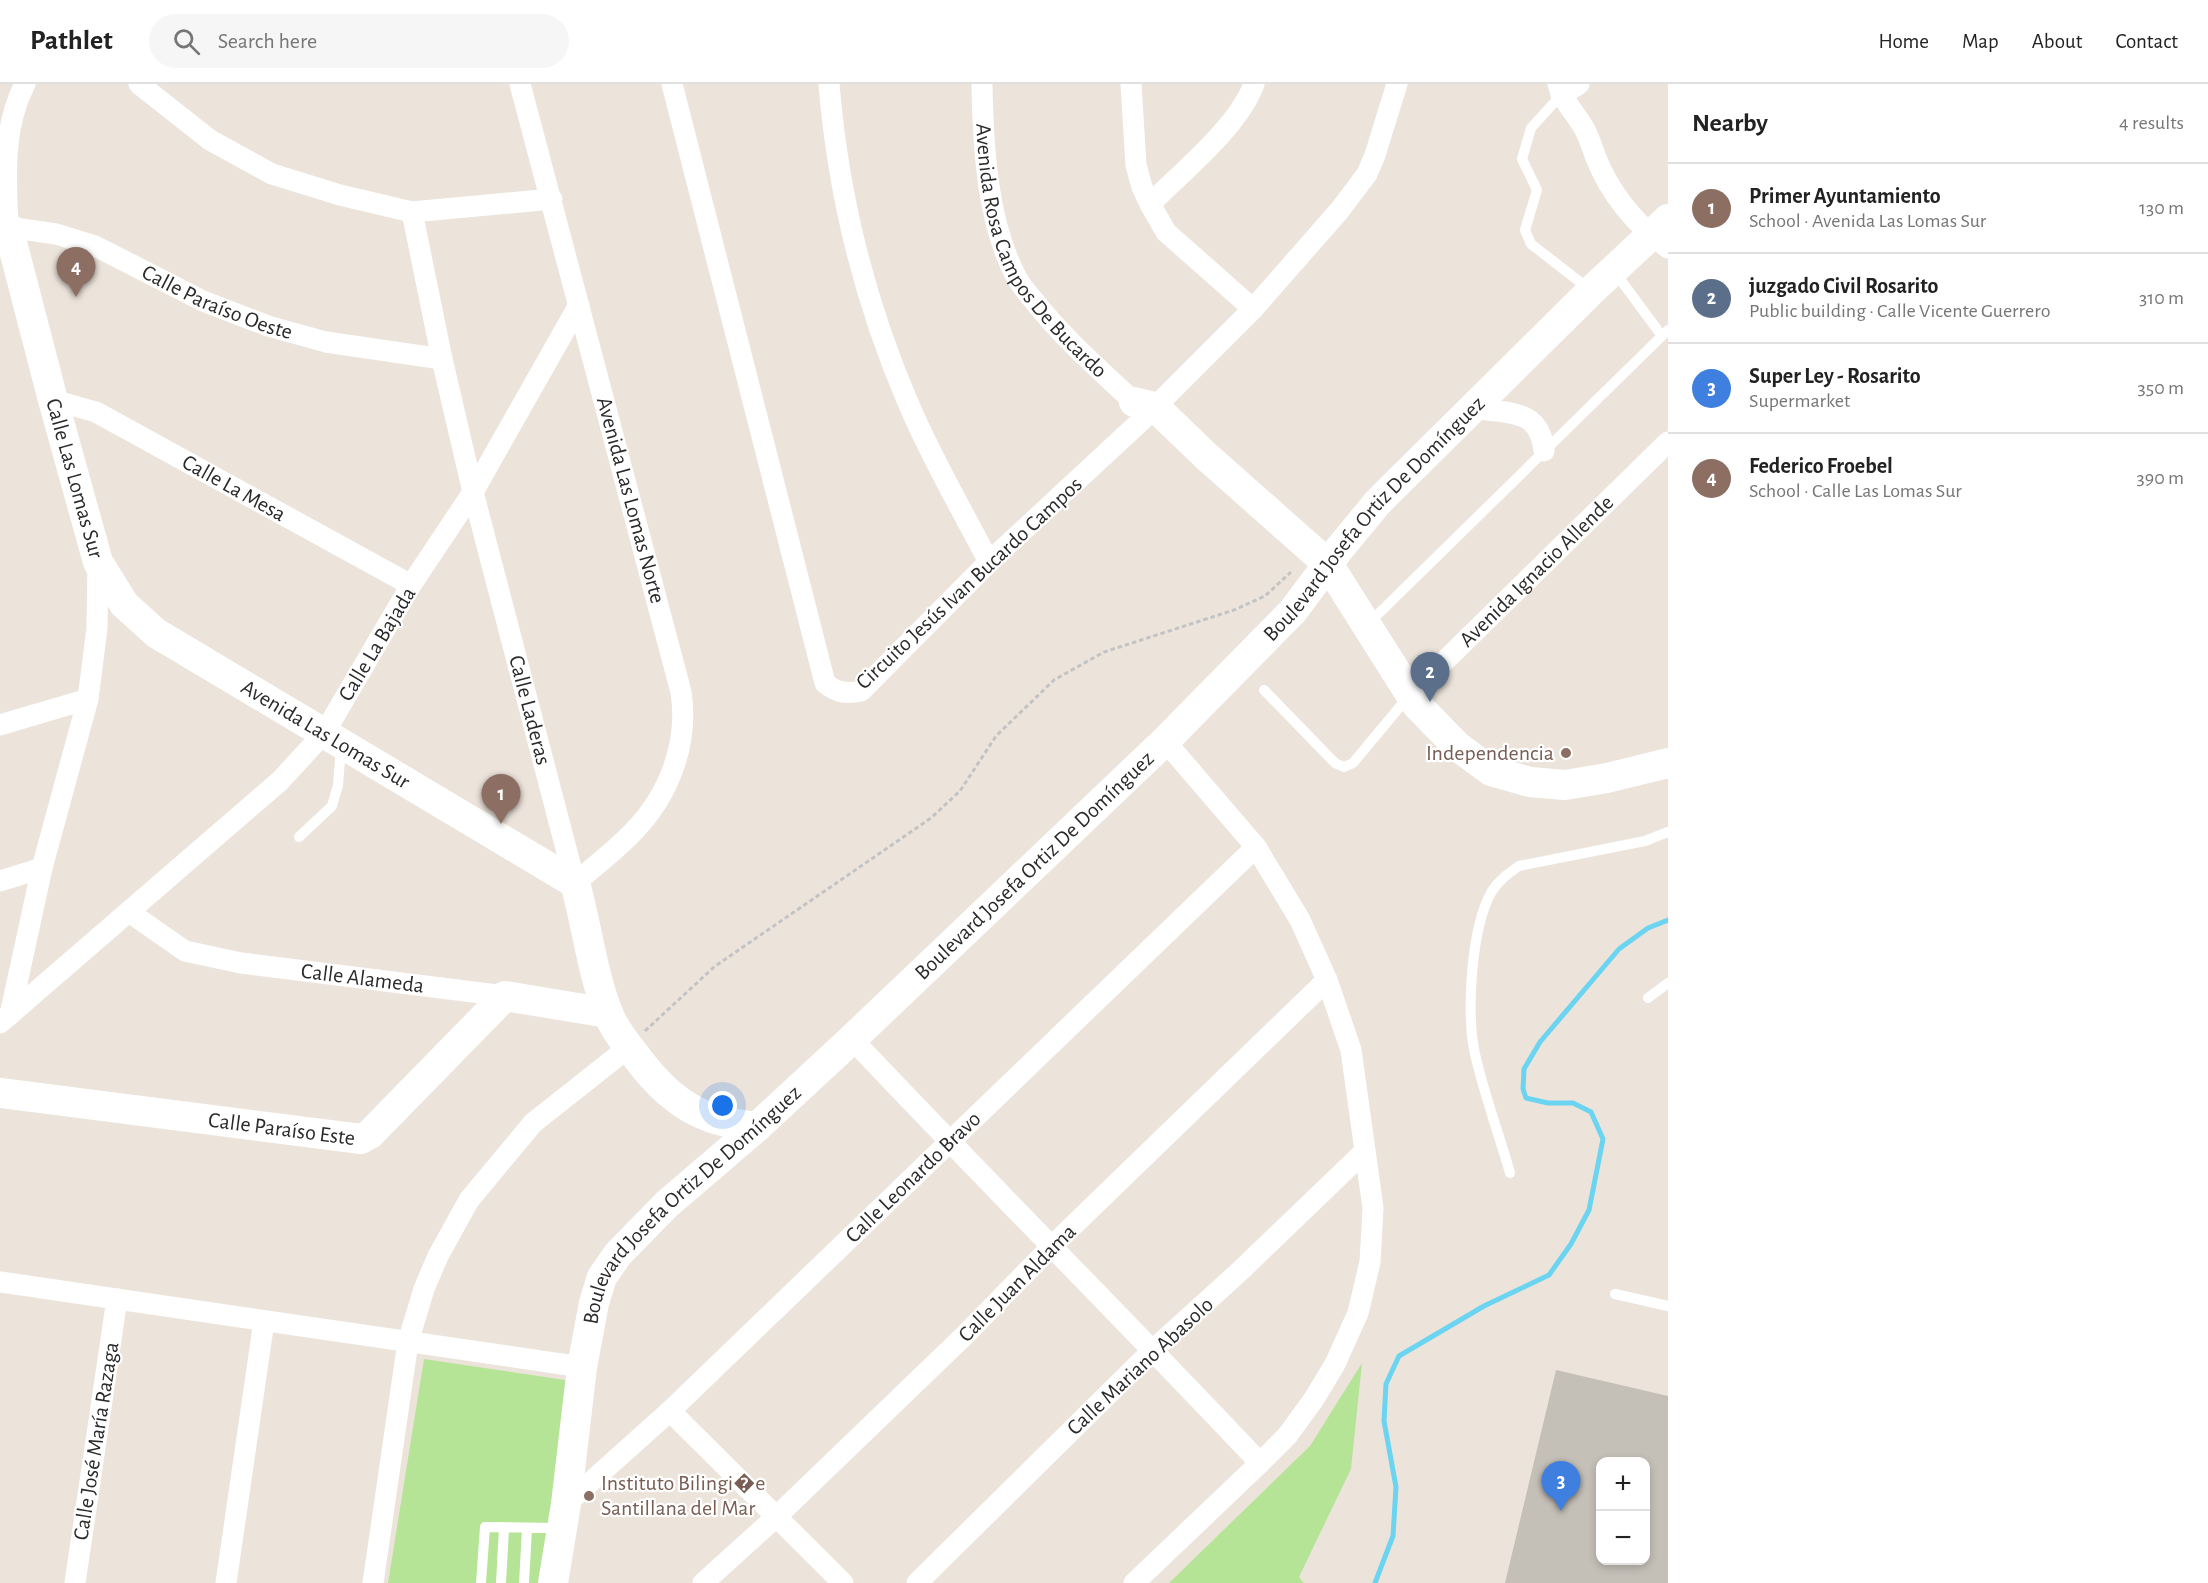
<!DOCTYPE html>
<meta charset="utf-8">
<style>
body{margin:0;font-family:"Alegreya Sans",sans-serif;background:#f6f6f6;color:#222}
.controls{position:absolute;right:18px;bottom:18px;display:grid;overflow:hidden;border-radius:12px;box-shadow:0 3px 9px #0003}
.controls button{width:54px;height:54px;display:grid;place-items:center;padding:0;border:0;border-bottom:2px solid #e0e0e0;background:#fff;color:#222;font:30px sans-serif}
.you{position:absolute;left:723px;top:1022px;width:21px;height:21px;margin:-15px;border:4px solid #fff;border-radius:50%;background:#1a73e8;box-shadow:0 0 0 9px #1a73e833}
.badge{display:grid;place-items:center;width:39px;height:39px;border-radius:50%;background:#0b8043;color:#fff;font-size:20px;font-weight:700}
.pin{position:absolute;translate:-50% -50px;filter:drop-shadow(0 2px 3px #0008)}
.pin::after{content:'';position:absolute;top:32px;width:21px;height:18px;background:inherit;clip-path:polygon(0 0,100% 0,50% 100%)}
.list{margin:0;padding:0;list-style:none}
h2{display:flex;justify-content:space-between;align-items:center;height:78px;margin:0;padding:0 24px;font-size:26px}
h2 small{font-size:20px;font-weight:400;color:#767676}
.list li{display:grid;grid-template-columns:39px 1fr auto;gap:18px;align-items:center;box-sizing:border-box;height:90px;padding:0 24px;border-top:2px solid #e0e0e0}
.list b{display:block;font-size:22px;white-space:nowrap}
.list p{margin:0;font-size:20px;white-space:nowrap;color:#767676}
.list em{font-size:20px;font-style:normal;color:#767676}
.icon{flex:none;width:33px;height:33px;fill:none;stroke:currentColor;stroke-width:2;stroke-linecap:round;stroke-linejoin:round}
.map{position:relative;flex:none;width:1668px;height:1499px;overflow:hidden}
header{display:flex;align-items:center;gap:36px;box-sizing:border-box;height:84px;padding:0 30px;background:#fff;border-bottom:2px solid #e0e0e0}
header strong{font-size:28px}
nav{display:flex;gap:33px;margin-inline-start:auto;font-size:21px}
.search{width:420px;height:54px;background:#f6f6f6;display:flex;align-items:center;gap:15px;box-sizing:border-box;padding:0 21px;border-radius:33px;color:#767676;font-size:22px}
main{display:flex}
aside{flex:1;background:#fff}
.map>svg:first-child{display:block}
.green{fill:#b5e496}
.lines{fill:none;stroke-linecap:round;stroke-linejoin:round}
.stream{stroke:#6bd4f1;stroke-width:5}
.building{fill:#c4bfb7;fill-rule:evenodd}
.path{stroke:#c3c3c3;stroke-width:3;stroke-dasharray:4.5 3;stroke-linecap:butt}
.lane{stroke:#fff;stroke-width:10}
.street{stroke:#fff;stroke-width:21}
.secondary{stroke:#fff;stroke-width:30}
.education-dot{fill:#8d6e63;stroke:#fff;stroke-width:2}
.labels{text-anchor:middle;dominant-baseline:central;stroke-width:4.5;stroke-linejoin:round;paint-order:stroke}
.street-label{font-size:22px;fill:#2a2a2a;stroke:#fff}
.education-label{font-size:22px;fill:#785e54;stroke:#fff;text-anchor:end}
</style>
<header>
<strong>Pathlet</strong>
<div class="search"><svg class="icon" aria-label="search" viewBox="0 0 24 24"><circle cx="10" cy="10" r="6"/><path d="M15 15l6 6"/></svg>Search here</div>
<nav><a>Home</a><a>Map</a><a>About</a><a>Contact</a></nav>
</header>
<main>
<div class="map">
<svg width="1668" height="1499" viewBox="0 0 1668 1499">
<rect width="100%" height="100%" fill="#ece4db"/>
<path class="green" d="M424,1275L572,1297L543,1499H388Z
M1362,1279L1351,1385L1299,1493L1304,1499H1169L1310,1362Z"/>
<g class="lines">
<path class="stream" d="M1375,1499L1393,1452L1396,1403L1384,1337L1386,1300L1399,1272L1484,1222L1549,1191L1571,1160L1589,1126L1603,1055L1591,1028L1573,1019H1548L1526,1014L1523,1005L1524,985L1540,958L1619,865L1648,844L1668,836"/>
</g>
<path class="building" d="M1556,1286L1668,1312V1499H1505ZM1600,1377H1646V1476H1600Z"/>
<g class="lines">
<path class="path" d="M645,947L714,883L931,734L960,707L996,652L1054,596L1104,568L1234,526L1265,512L1291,488"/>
<path class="lane" d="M1561,11L1531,44L1522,75L1537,106L1525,146L1531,160L1589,205
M1614,187L1662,252
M1368,540L1668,246
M1264,606L1335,679L1344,683L1353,679L1408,613
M299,753L332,722L338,701L341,664
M1648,914L1668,899
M1510,1089C1499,1050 1484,1010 1475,970C1466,929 1471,843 1492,807C1499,796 1509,789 1519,782L1645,757L1668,748
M1615,1210L1668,1222
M481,1499L485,1443L559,1444
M501,1499L504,1444
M524,1499L527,1445"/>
<g class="street">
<path id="s1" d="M25,0C2,44 6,95 8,143L56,150L95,162L203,217L268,242L326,258L442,275"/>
<path d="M139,0L210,56L272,90L340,111L412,128L552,115"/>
<path d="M672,0L825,599C837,609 846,610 861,607L989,478L1141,337L1253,225L1339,127L1367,90L1375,71L1397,0"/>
<path d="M829,0C838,110 865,219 909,321C932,375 962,426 989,478"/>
<path id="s2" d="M982,0C983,62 987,141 1018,196C1023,204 1029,211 1035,218C1064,255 1100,286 1134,318"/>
<path d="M1131,0L1136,81L1142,103L1150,120L1166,148L1253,225"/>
<path d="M1558,0C1563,19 1578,31 1586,48C1590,56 1593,66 1596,74C1611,111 1636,141 1668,164"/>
<path d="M1561,11L1579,0"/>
<path d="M1150,120C1183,87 1238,43 1254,0"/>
<path id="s3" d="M412,128L442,275L473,408L575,799C595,782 616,766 634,747C669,711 689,659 681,608L520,0"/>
<path d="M53,316L96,328L411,501"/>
<path d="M1472,324C1507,330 1540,323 1544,367"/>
<path id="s4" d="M1410,611L1668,358"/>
<path d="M0,641L88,615"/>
<path d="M0,797L42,784"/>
<path id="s5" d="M129,828L185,867L241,879L505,912"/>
<path d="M10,931L42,784L88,615L97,544L98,479"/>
<path d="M0,939L280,697L325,648L411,501L473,408L579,221"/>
<path d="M852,955C987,1098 1126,1237 1260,1379"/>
<path d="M0,1198L582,1283"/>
<path d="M670,1327L843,1499"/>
<path d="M566,1420L670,1327L1256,763"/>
<path d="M75,1499L117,1215"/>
<path d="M226,1499L264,1237"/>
<path d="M373,1499L408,1258L424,1205L438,1172L469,1116L533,1039L629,963"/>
<path d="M703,1499L776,1433L965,1251L1051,1163L1327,896"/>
<path d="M917,1499L1153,1266L1239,1188L1365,1067"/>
<path d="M1134,1499L1260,1379L1287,1352L1314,1315L1335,1280L1358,1229L1370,1178L1373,1124L1351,966L1327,896L1300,836L1256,763L1165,657"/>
</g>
<g class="secondary">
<path id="s6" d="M0,144L8,143L53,316L98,478L124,520L156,549L575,799C587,842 592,888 608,929C614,945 625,958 635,971C655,998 679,1023 712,1034C726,1039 742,1041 757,1043"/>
<path d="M1134,318L1155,323L1206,372L1328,480L1417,621L1457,662L1491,687L1530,698L1565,701L1607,694L1668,679"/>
<path id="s7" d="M0,1009L361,1055L370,1050L505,912L608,929"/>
<path id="s8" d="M553,1499L566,1420L582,1283L594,1219L602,1193L618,1170L667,1120L757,1043L852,955L1165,657L1293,527L1340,464L1378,418L1591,207L1668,135"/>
</g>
</g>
<g class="education-dot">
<circle cx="1566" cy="669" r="6"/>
<circle cx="589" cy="1412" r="6"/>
</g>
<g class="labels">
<g class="street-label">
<text stroke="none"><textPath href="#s2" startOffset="184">Avenida Rosa Campos De Bucardo</textPath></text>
<text stroke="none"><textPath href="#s1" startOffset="370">Calle Paraíso Oeste</textPath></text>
<text stroke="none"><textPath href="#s6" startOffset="268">Calle Las Lomas Sur</textPath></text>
<text transform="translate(234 404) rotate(29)">Calle La Mesa</text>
<text transform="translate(631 416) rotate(75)">Avenida Las Lomas Norte</text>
<text stroke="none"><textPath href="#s8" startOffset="1394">Boulevard Josefa Ortiz De Domínguez</textPath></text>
<text stroke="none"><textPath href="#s4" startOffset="177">Avenida Ignacio Allende</textPath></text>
<text transform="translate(969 499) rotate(-43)">Circuito Jesús Ivan Bucardo Campos</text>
<text transform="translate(377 560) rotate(-59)">Calle La Bajada</text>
<text stroke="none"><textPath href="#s3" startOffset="512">Calle Laderas</textPath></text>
<text stroke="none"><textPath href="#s6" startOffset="645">Avenida Las Lomas Sur</textPath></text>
<text stroke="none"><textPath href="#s8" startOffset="908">Boulevard Josefa Ortiz De Domínguez</textPath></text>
<text stroke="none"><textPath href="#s5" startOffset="248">Calle Alameda</textPath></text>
<text stroke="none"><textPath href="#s7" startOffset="284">Calle Paraíso Este</textPath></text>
<text transform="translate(913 1093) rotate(-44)">Calle Leonardo Bravo</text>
<text stroke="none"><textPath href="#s8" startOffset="422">Boulevard Josefa Ortiz De Domínguez</textPath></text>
<text transform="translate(1017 1199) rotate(-45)">Calle Juan Aldama</text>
<text transform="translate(1140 1282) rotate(-43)">Calle Mariano Abasolo</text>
<text transform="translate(96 1357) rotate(-81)">Calle José María Razaga</text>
</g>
<g class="education-label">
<text x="1554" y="669">Independencia</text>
<text x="601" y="1399" text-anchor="start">Instituto Bilingi�e<tspan x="601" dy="25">Santillana del Mar</tspan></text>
</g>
</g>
</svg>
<div class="controls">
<button>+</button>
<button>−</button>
</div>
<div class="you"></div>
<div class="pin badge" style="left:501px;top:740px;background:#8d6e63">1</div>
<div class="pin badge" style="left:1430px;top:618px;background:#5c6f8a">2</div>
<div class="pin badge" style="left:1561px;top:1427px;background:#3f7fe0">3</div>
<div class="pin badge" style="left:76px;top:213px;background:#8d6e63">4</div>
</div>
<aside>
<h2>Nearby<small>4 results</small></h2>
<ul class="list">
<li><span class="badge" style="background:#8d6e63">1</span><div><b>Primer Ayuntamiento</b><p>School · Avenida Las Lomas Sur</p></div><em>130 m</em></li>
<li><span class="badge" style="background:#5c6f8a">2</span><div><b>juzgado Civil Rosarito</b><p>Public building · Calle Vicente Guerrero</p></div><em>310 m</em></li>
<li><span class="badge" style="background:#3f7fe0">3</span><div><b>Super Ley - Rosarito</b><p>Supermarket</p></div><em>350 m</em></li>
<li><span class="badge" style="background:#8d6e63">4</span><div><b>Federico Froebel</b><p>School · Calle Las Lomas Sur</p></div><em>390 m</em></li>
</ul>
</aside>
</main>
